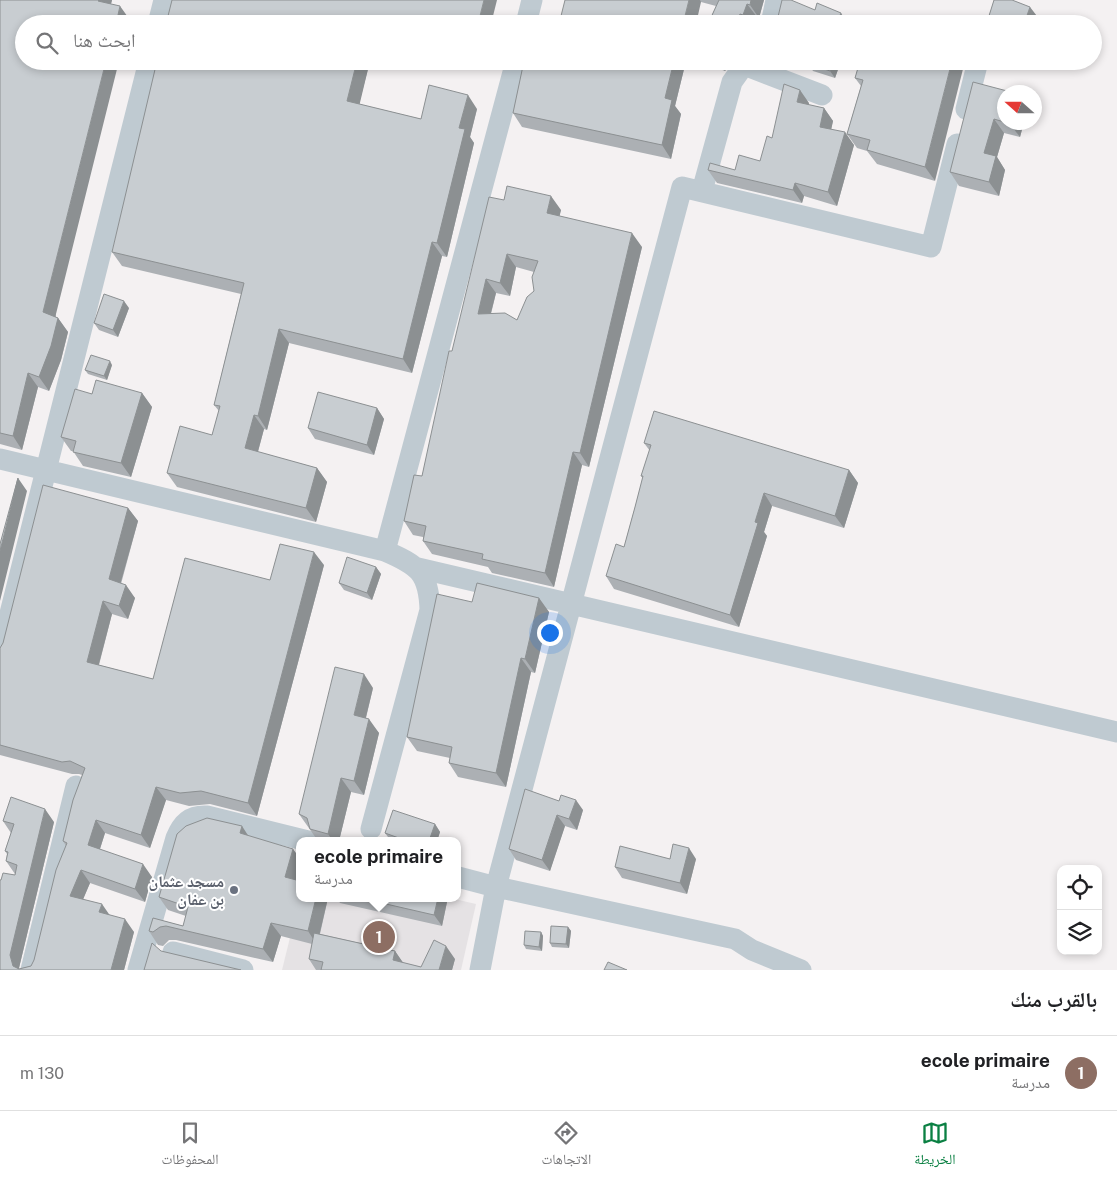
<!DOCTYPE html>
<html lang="ar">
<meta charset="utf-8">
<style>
body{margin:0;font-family:"Public Sans","Noto Naskh Arabic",sans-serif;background:#f6f6f6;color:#202124;direction:rtl}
.controls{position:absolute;right:15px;bottom:15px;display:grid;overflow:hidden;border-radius:10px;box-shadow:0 2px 8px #0003}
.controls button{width:45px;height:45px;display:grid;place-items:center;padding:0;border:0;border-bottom:1px solid #e0e0e0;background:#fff;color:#202124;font:25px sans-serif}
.compass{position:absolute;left:997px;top:85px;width:45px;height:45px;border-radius:50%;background:#fff;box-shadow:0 2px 8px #0003;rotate:291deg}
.you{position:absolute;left:549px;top:632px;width:18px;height:18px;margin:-12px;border:4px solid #fff;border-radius:50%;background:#1a73e8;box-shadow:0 0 0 8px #1a73e833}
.badge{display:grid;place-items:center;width:32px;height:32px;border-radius:50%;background:#0b8043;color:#fff;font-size:16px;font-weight:700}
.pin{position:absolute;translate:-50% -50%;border:2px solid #fff;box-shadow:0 1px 5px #0006}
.popup{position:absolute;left:296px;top:837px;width:165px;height:65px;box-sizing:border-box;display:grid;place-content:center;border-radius:10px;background:#fff;filter:drop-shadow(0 1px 4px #0005);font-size:16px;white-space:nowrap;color:#757577}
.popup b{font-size:19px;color:#202124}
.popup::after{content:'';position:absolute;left:50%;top:100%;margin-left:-10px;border:10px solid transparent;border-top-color:#fff}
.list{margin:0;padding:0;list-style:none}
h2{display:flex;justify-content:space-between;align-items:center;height:65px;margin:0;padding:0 20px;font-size:21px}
h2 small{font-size:16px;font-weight:400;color:#757577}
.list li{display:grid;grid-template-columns:32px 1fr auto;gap:15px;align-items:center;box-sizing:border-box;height:75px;padding:0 20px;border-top:1px solid #e0e0e0}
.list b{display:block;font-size:19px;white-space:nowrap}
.list p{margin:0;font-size:16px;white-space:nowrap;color:#757577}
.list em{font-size:16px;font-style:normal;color:#757577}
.icon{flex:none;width:28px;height:28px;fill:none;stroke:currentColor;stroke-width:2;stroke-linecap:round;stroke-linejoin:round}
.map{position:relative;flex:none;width:1117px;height:970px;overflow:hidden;direction:ltr}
.search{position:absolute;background:#fff;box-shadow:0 2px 8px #0003;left:15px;right:15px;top:15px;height:55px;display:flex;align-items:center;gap:12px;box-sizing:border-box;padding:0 18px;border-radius:28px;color:#757577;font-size:19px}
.sheet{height:140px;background:#fff}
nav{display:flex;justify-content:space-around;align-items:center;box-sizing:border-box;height:70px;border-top:1px solid #e0e0e0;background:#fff;font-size:14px;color:#757577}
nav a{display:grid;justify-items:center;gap:2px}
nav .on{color:#0b8043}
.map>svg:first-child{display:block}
.education{fill:#e5e2e4}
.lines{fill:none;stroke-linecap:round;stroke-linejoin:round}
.minor{stroke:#bfcad1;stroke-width:21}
.wall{fill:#acb0b4;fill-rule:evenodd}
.shaded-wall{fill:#8c9092}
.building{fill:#c8cdd1;stroke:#8c9092;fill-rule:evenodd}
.worship-dot{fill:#6b7280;stroke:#fff;stroke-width:2}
.labels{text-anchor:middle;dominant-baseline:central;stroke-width:4;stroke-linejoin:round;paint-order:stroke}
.worship-label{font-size:16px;font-weight:bold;fill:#5b616d;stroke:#fff;text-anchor:end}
</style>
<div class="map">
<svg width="1117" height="970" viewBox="0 0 1117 970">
<rect width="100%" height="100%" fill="#f4f1f2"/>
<path class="education" d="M300,897L450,898L476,904L461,970H282Z"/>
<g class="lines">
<path class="minor" d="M158,24L164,0
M526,24L532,0
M771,24L776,0
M744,65L822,95
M966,109L978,61
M702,191L732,82L747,61
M0,459L385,551C418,565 429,573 430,610L371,829
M385,551L516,61
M418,568L1117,732
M0,653L149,61
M458,877L496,887L480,970
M173,952L243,970
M31,970L76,786
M138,970L176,838C182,823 190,815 207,816L308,841
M801,970L752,950L735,939L496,887L682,187L931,247L957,144"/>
</g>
<path class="wall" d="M0,0H112L111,4L130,20L129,24H24L56,317L58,318L68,332L61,360L49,391L38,387L22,450L0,444Z
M565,0H764L759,18L757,17L754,24H708L716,6L701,2Z
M994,0L1040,20L1038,24H970L982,23L988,19Z
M370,61L359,104L421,119L477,109L470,137L474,143L447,257L442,256L412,373L289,343L267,430L264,429L258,452L317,468L327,482L316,522L177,487L167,473L212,435L219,411L214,405L241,294L122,266L112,252Z
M524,61H686L675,106L681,114L671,159L522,127L513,113Z
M704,61H732L725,71L706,64Z
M841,61L835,78L813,71L808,63Z
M860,61L935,181L877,164L867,151L857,148L847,134L861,86L855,78Z
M1004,92V122H1024L1020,137L1004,133L997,157L1005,170L999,196L959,186L950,172Z
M809,103V105L824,108L833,121L831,129L854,145L837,206L804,196L802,203L717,183L708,170H735L760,161L772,138Z
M504,200L561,210L559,216L642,247L589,467L582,465L554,587L492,573L488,567L432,554L423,541V537L413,535L404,521L422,476L452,351ZM516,267L534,272V291L517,320L491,314L496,293L510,296Z
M129,308L118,337L99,330L94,323Z
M112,365L107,380L88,374L85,370Z
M142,393L152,407L131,477L83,466L73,451H71L61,437L92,394Z
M377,408L384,419L374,455L315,439L308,428Z
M644,443L849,470L858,483L844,528L772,506L764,532L767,536L739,627L614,589L606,576L624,547L635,507L643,478L641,476L650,451Z
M128,508L138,521L121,584L135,598L128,619L112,614L99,665L153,679L270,580L324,565L257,816L210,804L189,806L166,800L150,848L105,833L100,849L152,877L145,902L90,883L83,899L108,914L134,932L124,970H0L1,880L15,875V874L6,861L7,854L5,851L11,833L3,821L54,822L19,968V969L31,966L34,960L66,846L63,841L82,775L79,774H72L0,755V648Z
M376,567L381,574L372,600L344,590L339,583Z
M539,598L549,612L535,673L531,672L506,787L458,777L449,763L450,758L417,751L407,737L472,602Z
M373,688L366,718L379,733L364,795L351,792L339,841H318L299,814Z
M559,801L583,810L577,830L565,826L550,871L516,860L509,849Z
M435,824L440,832L437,841H391L385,833Z
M248,836L293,849L300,859V870L297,880L328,898L320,934L395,951L403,963L421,967L455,959L452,970H316L309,959L312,944L281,936L273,962L176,940H169L163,946L158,945L149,931L153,918L183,926L186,916L168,910L159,897Z
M670,859H696L687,894L622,878L615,867Z
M337,898H444L447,902L442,926L340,903Z
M568,927L571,931L569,948L552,947L550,943Z
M541,932L543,936L542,951L526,949L524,945Z"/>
<path class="shaded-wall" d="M99,0H112L108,15L98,1Z
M484,0H497L491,24H478Z
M689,0H700L701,2L696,24H683Z
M751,0H764L759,18L750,5Z
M747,4L757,17L754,24H749L743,15Z
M120,6L130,20L129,24H116Z
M1030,7L1040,20L1038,24H1024Z
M841,13L846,21L845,24H836Z
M740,14L747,24H736Z
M990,16L996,24H988Z
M106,61H119L53,326L43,312Z
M357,61H370L357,115L347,101Z
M674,61H686L675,106L681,114L671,159L662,145L665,98Z
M718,61H732L725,71Z
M834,61H841L835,78L830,71Z
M952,61H965L935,181L925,167Z
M800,90L809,103L807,116L797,102Z
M468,95L477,109L470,137L474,143L447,257L437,243L459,128Z
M824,108L833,121L829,140L820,127Z
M994,119L1004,133L997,157L1005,170L999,196L989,182L984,153Z
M1011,122H1024L1020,137L1010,124Z
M845,132L854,145L837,206L828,192Z
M795,183L804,196L802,203L793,190Z
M551,196L561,210L557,227L547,213Z
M632,233L642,247L589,467L580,453Z
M432,242L442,256L412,373L403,359Z
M507,254L516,267L510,296L500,283Z
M486,279L496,293L487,328L478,314Z
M124,301L129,308L118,337L113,330Z
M58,318L68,332L61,360L49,391L39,377Z
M279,329L289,343L267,430L258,416Z
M110,361L112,365L107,380L104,376Z
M28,373L38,387L22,450L13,436Z
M142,393L152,407L131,477L121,463Z
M377,408L384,419L374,455L367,445Z
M254,415L264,429L255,462L245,448Z
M573,452L582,465L554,587L545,573Z
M317,468L327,482L316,522L306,508Z
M849,470L858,483L844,528L835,516Z
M18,478L27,491L0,601V551Z
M764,493L772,506L764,532L767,536L739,627L730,615L755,522Z
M128,508L138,521L118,592L109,579Z
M314,552L324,565L257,816L248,803Z
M376,567L381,574L372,600L367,593Z
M126,585L135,598L128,619L119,606Z
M539,598L549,612L535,673L525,659Z
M103,601L112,614L96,675L87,662Z
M521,658L531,672L506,787L496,773Z
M364,674L373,688L363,729L354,715Z
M369,719L379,733L364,795L354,781Z
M341,778L351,792L339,841H333L328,834Z
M156,787L166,800L150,848L141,835Z
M576,800L583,810L577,830L569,819Z
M45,809L54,822L19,968L20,970L13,966L10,955Z
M557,815L565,826L550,871L542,860Z
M96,820L105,833L97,858L88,845Z
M435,824L440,832L437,841H429Z
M242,826L251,840L240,833Z
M689,848L696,859L687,894L680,883Z
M293,849L300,859V870L294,891L285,877Z
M143,864L152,877L145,902L135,889Z
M81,870L90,883L79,909L70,896Z
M316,898H328L317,945L308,931Z
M438,898H444L447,902L442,926L434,915Z
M102,904L111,917L99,912Z
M125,919L134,932L124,970H111Z
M271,923L281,936L273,962L263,949Z
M568,927L571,931L569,948L566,944Z
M541,932L543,936L542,951L539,947Z
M446,946L455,959L452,970H439Z
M395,951L404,964L393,960Z"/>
<path class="building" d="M0,0H99L98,1L120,6L116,24H24V61H106L43,312L58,318L51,346L39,377L28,373L13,436L0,433Z
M172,0H484L478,24H369L366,23L365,24H166Z
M565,0H689L683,24H559Z
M719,0H751L750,5L747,4L743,15L740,14L736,24H708Z
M782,0H791L815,10L817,3L841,13L836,24H785L777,21Z
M994,0H1012L1030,7L1024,24H1013L990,16L988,24H970L971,20L982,23L988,19Z
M157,61H357L347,101L421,119L429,85L468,95L459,128L465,129L437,243L432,242L403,359L279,329L258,416L254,415L245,448L317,468L306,508L167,473L180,426L212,435L220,406L214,405L244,283L112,252Z
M524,61H674L665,98L672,100L662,145L513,113Z
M809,61H834L830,71L808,63Z
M860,61H952L925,167L867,150L870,140L847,134L863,80L855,78Z
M973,82L1011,92H1004V122L994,119L984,153L996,156L989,182L950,172Z
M784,84L800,90L797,102L824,108L820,127L845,132L828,192L795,183L793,190L708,170L710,163L735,170L739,155L760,161L767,136L772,138Z
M507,186L551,196L547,213L632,233L580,453L573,452L545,573L482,559L483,554L423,541L426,526L404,521L414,475L422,476L449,351H452L489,197L504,200ZM507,254L538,261L532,277L534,291L527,297L517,320L505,313L478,314L486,279L500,283Z
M104,294L124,301L113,330L94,323Z
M91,355L110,361L104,376L85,370Z
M96,380L142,393L121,463L73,452L76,441L61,437L75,389L92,394Z
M318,392L377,408L367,445L308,428Z
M654,411L849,470L835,516L764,493L755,522L758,523L730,615L606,576L616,544L624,547L635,507L643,476H641L651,445L644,443Z
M18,478L0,551V544Z
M43,485L128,508L109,579L126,585L119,606L103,601L87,662L153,679L185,558L270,580L280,544L314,552L248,803L201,791L180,793L156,787L141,835L96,820L88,845L143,864L135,889L81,870L70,896L102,904L99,912L125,919L111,970H0V880H1L3,873L15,875L17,865L6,861L8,852L5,851L14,824L3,821L11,797L45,809L10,955L13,966L19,969L31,966L34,960L56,870L67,843L63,841L73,800L85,768L70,761L62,762L0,745V648L3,643Z
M347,557L376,567L367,593L339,583Z
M477,583L539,598L525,659L521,658L496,773L449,763L452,747L407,737L437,594L472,602Z
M335,667L364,674L354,715L369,719L354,781L341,778L328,834L310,829L307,818L299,814Z
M525,789L559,801L561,795L576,800L569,819L557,815L542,860L509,849Z
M393,810L435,824L429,841H407L385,833Z
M207,818L242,826L240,833L293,849L285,877L300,881V898H316L308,931L271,923L263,949L166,926L160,927L153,932L149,931L153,918L183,926L188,907L159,897L177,834L186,826Z
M673,844L689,848L680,883L615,867L620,846L670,859Z
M360,898H438L434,915Z
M551,926L568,927L566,944L550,943Z
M525,931L541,932L539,947L524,945Z
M314,933L395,951L393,960L421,967L434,940L446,946L439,970H321L323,962L309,959Z
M152,943L161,951L241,970H144Z
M608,962L627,970H604Z"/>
<circle class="worship-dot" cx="234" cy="890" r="5"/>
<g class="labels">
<g class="worship-label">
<text x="224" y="881">مسجد عثمان<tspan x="224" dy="18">بن عفان</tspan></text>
</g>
</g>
</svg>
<div class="controls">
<button><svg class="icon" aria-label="locate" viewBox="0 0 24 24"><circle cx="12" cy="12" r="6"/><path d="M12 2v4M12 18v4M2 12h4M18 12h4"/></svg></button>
<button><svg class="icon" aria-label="layers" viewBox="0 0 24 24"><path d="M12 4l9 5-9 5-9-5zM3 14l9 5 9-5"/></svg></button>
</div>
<svg class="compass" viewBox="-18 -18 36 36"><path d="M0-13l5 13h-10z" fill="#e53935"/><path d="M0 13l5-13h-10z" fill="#757577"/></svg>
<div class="you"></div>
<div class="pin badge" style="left:379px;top:937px;background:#8d6e63">1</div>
<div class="popup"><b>ecole primaire</b>مدرسة</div>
<div class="search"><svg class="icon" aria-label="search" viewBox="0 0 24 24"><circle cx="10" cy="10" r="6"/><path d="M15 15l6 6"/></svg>ابحث هنا</div>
</div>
<section class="sheet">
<h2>بالقرب منك<small></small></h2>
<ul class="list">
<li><span class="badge" style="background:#8d6e63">1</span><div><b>ecole primaire</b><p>مدرسة</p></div><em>130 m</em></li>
</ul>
</section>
<nav>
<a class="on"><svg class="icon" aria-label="map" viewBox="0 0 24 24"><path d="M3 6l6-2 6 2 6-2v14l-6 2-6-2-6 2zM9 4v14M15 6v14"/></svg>الخريطة</a>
<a><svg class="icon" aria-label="directions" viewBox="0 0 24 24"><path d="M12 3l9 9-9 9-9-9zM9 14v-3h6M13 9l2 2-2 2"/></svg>الاتجاهات</a>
<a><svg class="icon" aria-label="saved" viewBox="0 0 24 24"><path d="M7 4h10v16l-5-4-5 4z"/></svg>المحفوظات</a>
</nav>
